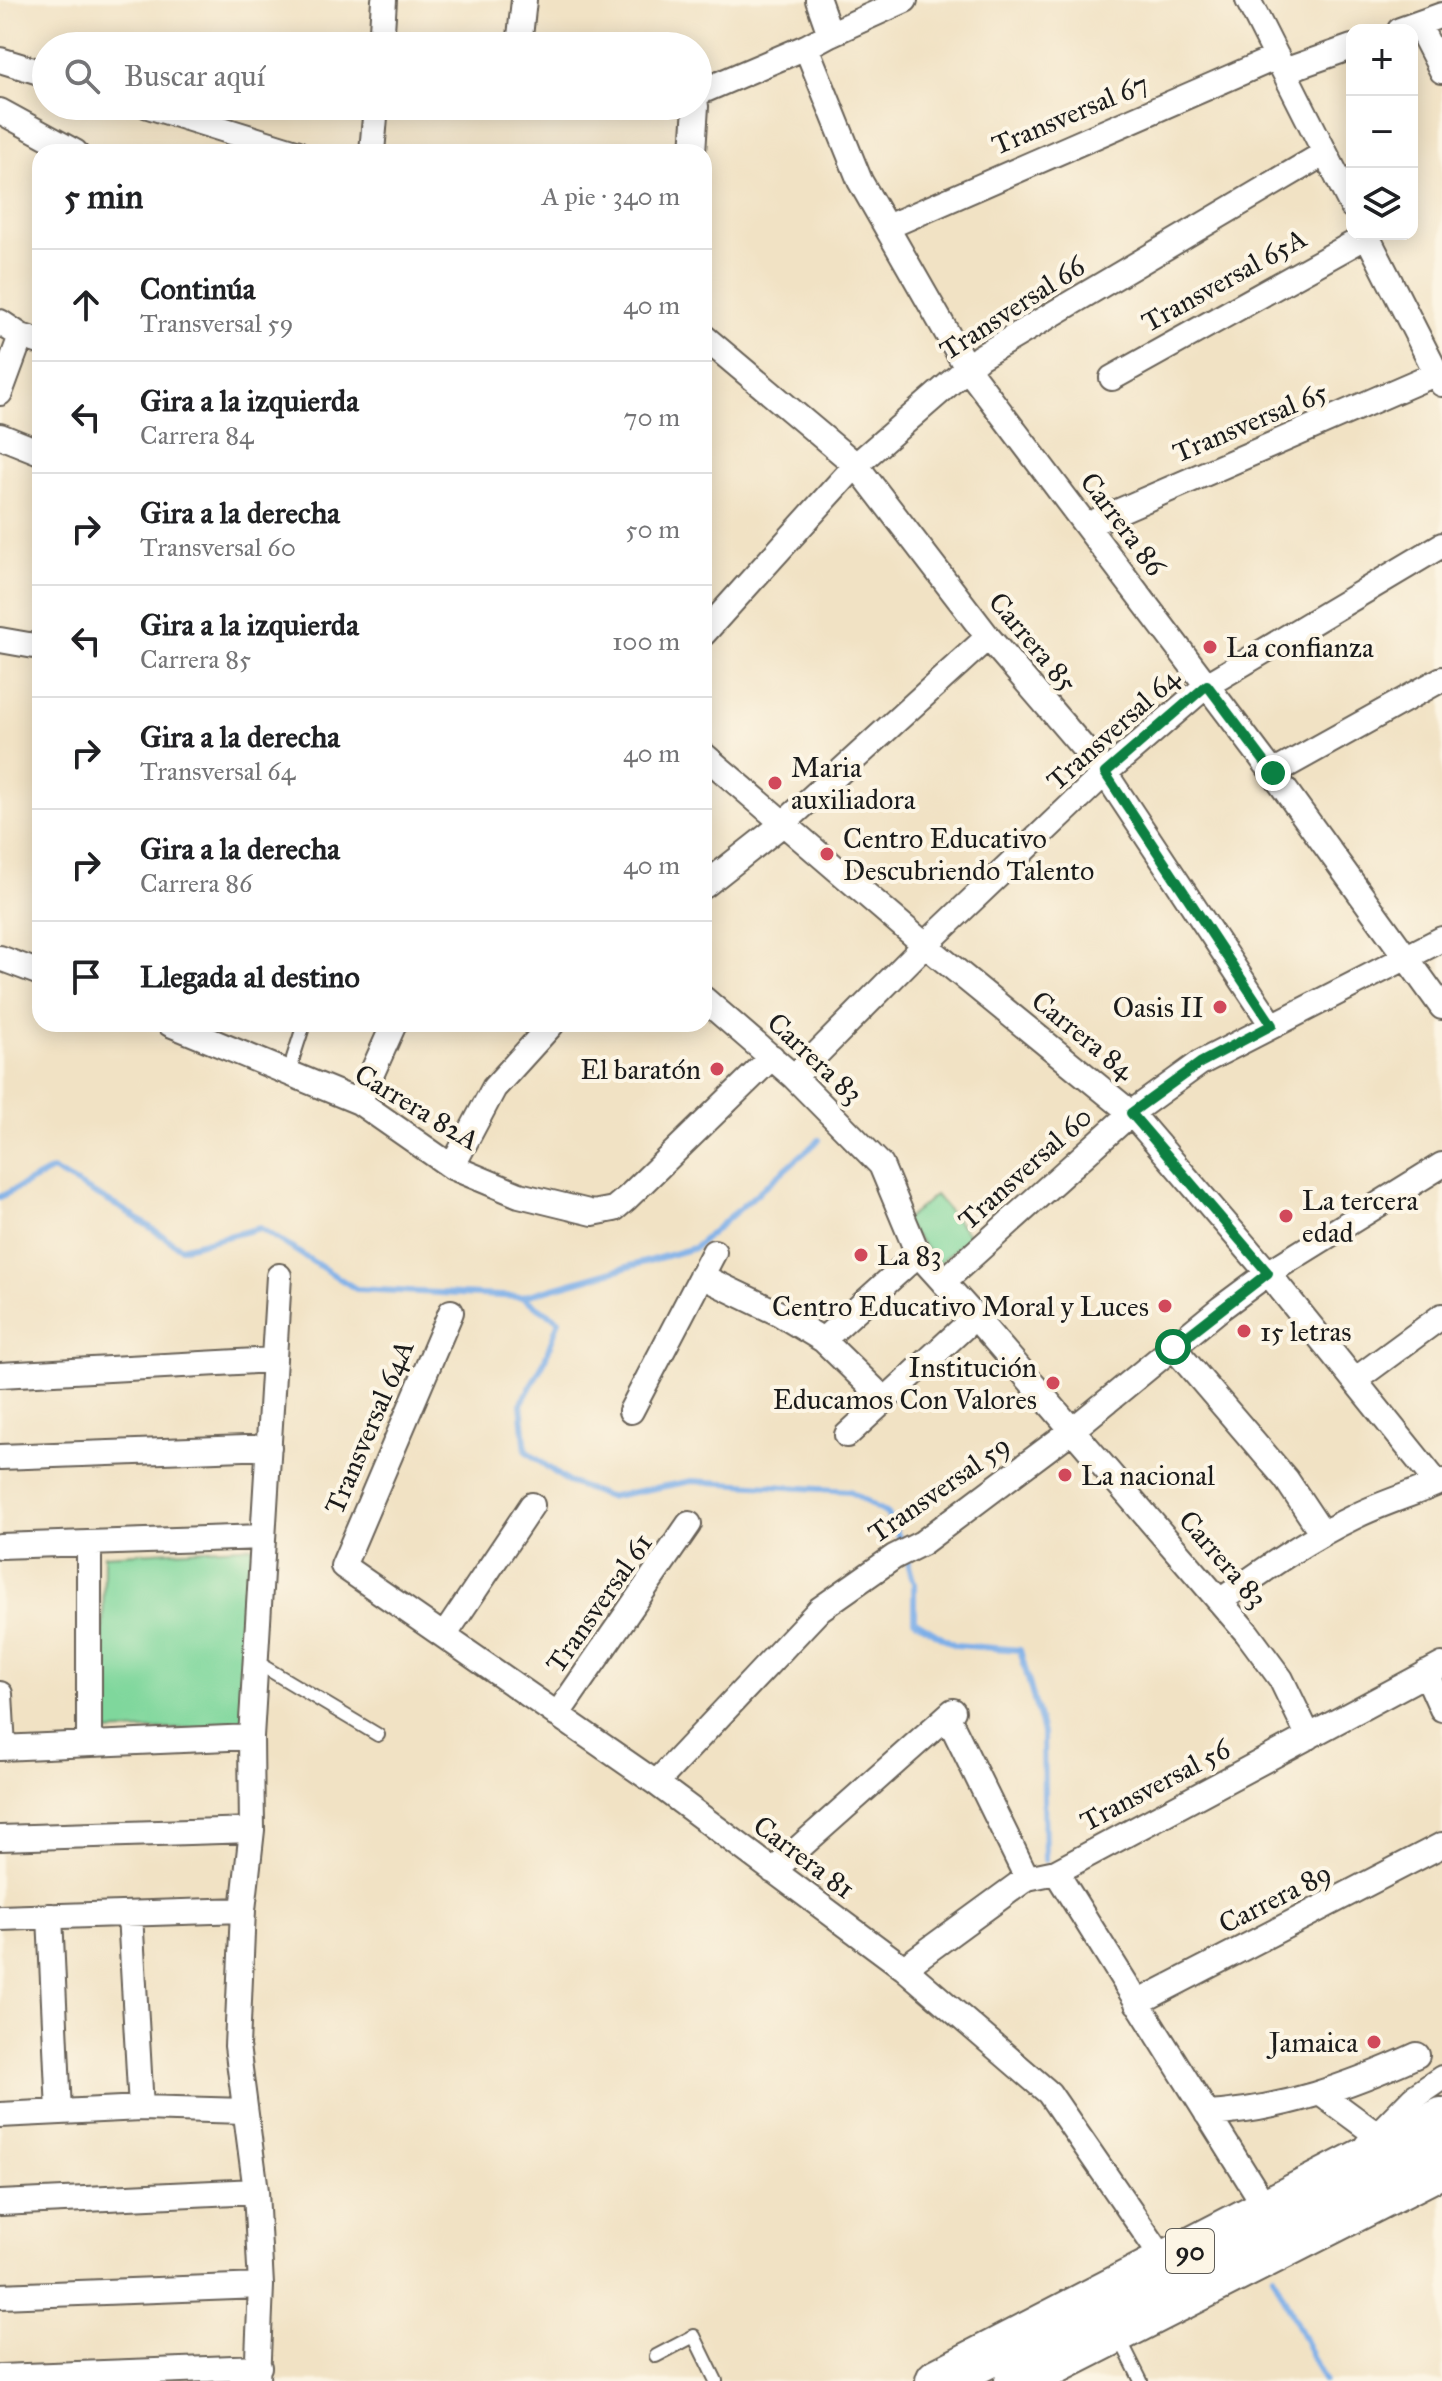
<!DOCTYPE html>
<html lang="es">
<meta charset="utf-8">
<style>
body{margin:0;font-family:"IM FELL Great Primer",serif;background:#f6f6f6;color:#202124}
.controls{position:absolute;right:24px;top:24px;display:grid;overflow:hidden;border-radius:16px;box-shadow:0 4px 20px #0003}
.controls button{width:72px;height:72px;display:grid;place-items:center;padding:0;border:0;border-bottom:2px solid #e0e0e0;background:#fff;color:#202124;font:40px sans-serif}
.stop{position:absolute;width:24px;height:24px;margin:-18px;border:6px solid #0b8043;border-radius:50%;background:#fff}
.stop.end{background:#0b8043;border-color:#fff;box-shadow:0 2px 8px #0008}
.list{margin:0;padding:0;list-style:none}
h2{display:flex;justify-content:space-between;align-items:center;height:104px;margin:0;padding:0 32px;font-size:34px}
h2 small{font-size:26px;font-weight:400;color:#757577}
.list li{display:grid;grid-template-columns:52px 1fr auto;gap:24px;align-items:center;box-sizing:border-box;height:112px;padding:0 32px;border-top:2px solid #e0e0e0}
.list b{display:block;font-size:30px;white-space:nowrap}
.list p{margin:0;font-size:26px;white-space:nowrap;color:#757577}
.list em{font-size:26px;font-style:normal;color:#757577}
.icon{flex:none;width:44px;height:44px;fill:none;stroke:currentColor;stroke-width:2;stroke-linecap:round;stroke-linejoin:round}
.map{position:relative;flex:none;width:1442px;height:2381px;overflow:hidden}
.search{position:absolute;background:#fff;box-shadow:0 4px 20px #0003;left:32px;top:32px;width:680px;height:88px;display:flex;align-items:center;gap:20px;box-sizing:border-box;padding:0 28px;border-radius:44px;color:#757577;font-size:30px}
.panel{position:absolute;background:#fff;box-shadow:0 4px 20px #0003;left:32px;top:144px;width:680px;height:888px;border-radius:24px}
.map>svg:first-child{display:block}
.green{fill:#7fd79c;stroke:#4e7a5c;stroke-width:2}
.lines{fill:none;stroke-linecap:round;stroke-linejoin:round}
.stream{stroke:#7caee8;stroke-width:6}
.lane-casing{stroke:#676157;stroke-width:16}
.street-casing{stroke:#676157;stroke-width:28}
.highway-casing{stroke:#676157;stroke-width:48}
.lane{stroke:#fff;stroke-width:12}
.street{stroke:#fff;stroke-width:24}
.highway{stroke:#fff;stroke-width:44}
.route{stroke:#0b8043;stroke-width:10}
.poi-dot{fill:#d1495b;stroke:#fcf5e5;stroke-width:3}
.labels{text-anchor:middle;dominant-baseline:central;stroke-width:8;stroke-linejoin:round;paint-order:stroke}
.shield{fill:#fcf5e5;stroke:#5f5d58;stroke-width:2}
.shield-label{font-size:26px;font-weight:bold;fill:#1c1c1c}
.street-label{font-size:28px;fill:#1c1c1c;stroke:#fcf5e5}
.poi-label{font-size:28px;fill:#1c1c1c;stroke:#fcf5e5;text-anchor:start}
</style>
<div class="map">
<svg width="1442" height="2381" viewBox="0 0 1442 2381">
<rect width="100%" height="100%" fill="#fcf5e5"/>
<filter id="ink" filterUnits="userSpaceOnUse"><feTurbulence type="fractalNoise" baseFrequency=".0125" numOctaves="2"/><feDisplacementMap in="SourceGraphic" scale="16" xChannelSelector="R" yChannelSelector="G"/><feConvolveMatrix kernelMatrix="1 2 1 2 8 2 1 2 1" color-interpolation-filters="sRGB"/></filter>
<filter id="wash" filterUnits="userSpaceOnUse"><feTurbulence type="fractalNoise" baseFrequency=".006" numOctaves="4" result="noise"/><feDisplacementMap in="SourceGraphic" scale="32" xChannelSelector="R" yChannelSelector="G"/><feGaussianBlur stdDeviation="1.8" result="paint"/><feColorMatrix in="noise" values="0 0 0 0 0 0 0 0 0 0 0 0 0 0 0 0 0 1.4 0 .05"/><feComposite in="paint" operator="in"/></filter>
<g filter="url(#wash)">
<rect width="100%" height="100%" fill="#f1e2c4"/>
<path class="green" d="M935,1195L970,1236L939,1263L903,1222Z
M256,1546L244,1726L102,1732L104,1555Z"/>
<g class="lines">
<path class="stream" d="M0,1197L52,1170L124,1210L181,1248L260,1228L356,1289L522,1297L694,1248L819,1140
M522,1297L559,1320L544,1362L521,1404L526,1451L568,1482L608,1497L692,1481L850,1491L887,1514L903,1545
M906,1555L914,1584V1620L955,1645L1020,1650L1043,1733L1045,1860
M1273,2275L1324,2381"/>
</g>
</g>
<g filter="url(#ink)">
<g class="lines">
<g class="lane-casing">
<path id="lane" d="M292,1074L293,1058L304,1024
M256,1662L378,1735
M1119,2337L1141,2381
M656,2356L694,2336L716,2381"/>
</g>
<g class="street-casing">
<path id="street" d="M818,0L830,34
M1248,0L1352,206
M1418,24L1442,71
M1400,30L1442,15
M381,46L384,0
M519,46L524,0
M806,47L860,181L967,368L1273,773L1442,1007
M0,60L46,74
M1284,71L1352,47
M698,93L806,47L830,34L905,0
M148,106L296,152
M0,111L75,152
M372,152L376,106
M693,152L696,106
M887,227L1277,57
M1366,234L1442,384
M0,322L21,336L40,342
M704,337L856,465L988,637L1105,773L1272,1025
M1112,378L1367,236
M0,393L21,336
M0,436L40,452
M1087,525L1437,373
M704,633L856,465L980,357L1325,153
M0,640L40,647
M704,755L925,945L1131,1113L1268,1273L1437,1483
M1273,773L1442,679
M704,886L785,822L988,637
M0,958L40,973
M704,999L794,1077L881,1165L918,1254L975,1317L1247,1633L1281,1679L1309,1737
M170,1024L359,1102L452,1167L519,1195L593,1213L614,1209L627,1198L772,1057
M794,1077L925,945L1105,773L1207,685L1442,545
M359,1102L394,1024
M452,1167L494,1088L552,1024
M701,1276L780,1314L823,1340L885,1400
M943,1282L1131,1113L1200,1063L1442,939
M451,1312L343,1566L656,1783L904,1968L1049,2093L1166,2263
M823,1340L918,1254
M1173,1347L1286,1479L1322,1533
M0,1375L274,1360
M1355,1380L1442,1316
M631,1411L714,1252
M847,1435L975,1317
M0,1457L269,1447
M89,1543V1744
M0,1546L263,1537
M1220,1601C1265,1569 1306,1540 1356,1516C1384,1502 1414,1494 1442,1481
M444,1636L532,1505
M1426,1673L1442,1709
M0,1694L3,1748
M557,1715L689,1524
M948,1717L1027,1878
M0,1748L251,1737
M656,1783L820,1609L894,1557L922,1543L1071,1431L1221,1308L1268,1273L1442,1165
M0,1838L252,1830
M773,1871L953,1711
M1056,1872L1268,2211
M130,1914L141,2108
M50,1916L59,2112
M0,1918L243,1910
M904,1968L1027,1878L1056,1872L1442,1665
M1137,2003L1442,1845
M1320,2093L1377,2135
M1207,2114C1281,2110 1349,2086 1417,2055
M0,2115L141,2108L245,2111
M1367,2145L1413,2098L1442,2078
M0,2203L256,2191
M0,2296L261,2286
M0,2377L259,2367
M257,2381L261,2286L256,2191L237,2046L243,1910L252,1830L251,1737L279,1276"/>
</g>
<g class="highway-casing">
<path id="highway" d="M938,2381L1442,2120
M1017,2381L1442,2165"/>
</g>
<use href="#lane" class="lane"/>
<use href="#street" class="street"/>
<use href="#highway" class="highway"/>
</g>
</g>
<g class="lines" filter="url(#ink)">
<path class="route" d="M1173,1347L1268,1273L1131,1113L1200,1063L1272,1025L1105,773L1207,685L1273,773"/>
</g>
<g class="poi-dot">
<circle cx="1210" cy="647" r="8"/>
<circle cx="775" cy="783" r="8"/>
<circle cx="827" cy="854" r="8"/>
<circle cx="1220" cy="1007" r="8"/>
<circle cx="717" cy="1069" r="8"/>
<circle cx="1286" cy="1216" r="8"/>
<circle cx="861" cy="1255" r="8"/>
<circle cx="1165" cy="1306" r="8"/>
<circle cx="1244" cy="1331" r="8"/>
<circle cx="1053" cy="1383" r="8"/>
<circle cx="1065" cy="1475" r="8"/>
<circle cx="1374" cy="2042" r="8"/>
</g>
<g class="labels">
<rect class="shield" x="1166" y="2229" width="48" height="44" rx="6"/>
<g class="shield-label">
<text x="1190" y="2251">90</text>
</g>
<g class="street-label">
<text transform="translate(1070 114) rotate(-23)">Transversal 67</text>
<text transform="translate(1224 280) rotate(-29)">Transversal 65A</text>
<text transform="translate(1012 308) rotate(-33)">Transversal 66</text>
<text transform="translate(1250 422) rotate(-23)">Transversal 65</text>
<text transform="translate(1123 524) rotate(53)">Carrera 86</text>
<text transform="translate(1033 642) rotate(50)">Carrera 85</text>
<text transform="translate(1113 729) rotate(-42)">Transversal 64</text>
<text transform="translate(1083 1035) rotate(39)">Carrera 84</text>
<text transform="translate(815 1058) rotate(43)">Carrera 83</text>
<text transform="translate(417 1107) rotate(31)">Carrera 82A</text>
<text transform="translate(1025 1168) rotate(-42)">Transversal 60</text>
<text transform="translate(369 1427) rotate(-67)">Transversal 64A</text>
<text transform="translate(939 1489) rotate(-35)">Transversal 59</text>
<text transform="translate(1223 1559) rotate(49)">Carrera 83</text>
<text transform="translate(599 1603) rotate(-55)">Transversal 61</text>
<text transform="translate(1155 1785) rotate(-28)">Transversal 56</text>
<text transform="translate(804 1857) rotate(37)">Carrera 81</text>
<text transform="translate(1275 1898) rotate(-27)">Carrera 89</text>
</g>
<g class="poi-label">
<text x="1226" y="647">La confianza</text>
<text x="791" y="767">Maria<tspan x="791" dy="32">auxiliadora</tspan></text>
<text x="843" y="838">Centro Educativo<tspan x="843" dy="32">Descubriendo Talento</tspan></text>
<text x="1204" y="1007" text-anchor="end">Oasis II</text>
<text x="701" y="1069" text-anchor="end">El baratón</text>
<text x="1302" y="1200">La tercera<tspan x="1302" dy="32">edad</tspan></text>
<text x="877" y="1255">La 83</text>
<text x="1149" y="1306" text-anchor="end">Centro Educativo Moral y Luces</text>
<text x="1260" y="1331">15 letras</text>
<text x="1037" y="1367" text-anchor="end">Institución<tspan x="1037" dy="32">Educamos Con Valores</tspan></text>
<text x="1081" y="1475">La nacional</text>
<text x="1358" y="2042" text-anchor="end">Jamaica</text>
</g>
</g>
</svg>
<div class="controls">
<button>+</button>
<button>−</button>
<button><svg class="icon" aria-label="layers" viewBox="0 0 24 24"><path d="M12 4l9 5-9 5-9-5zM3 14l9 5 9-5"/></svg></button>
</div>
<div class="stop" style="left:1173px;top:1347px"></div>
<div class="stop end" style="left:1273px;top:773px"></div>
<div class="search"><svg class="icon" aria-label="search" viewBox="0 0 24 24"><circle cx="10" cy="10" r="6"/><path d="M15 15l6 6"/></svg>Buscar aquí</div>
<section class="panel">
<h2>5 min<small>A pie · 340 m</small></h2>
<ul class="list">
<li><svg class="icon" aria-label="ahead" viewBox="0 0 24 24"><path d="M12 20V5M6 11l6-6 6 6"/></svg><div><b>Continúa</b><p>Transversal 59</p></div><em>40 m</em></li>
<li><svg class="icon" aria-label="left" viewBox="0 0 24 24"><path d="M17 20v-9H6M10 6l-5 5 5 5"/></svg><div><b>Gira a la izquierda</b><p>Carrera 84</p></div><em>70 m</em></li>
<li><svg class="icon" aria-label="right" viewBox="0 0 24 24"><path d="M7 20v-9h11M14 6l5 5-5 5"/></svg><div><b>Gira a la derecha</b><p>Transversal 60</p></div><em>50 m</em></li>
<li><svg class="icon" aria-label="left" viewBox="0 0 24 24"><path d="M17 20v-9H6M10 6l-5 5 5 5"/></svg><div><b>Gira a la izquierda</b><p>Carrera 85</p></div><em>100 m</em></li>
<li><svg class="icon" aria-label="right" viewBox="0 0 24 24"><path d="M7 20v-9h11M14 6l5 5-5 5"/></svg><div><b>Gira a la derecha</b><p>Transversal 64</p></div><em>40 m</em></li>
<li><svg class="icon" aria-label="right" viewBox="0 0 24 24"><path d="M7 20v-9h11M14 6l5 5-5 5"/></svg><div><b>Gira a la derecha</b><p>Carrera 86</p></div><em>40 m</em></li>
<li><svg class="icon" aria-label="arrive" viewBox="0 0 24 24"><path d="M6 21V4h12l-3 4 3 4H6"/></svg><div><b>Llegada al destino</b></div></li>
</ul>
</section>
</div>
